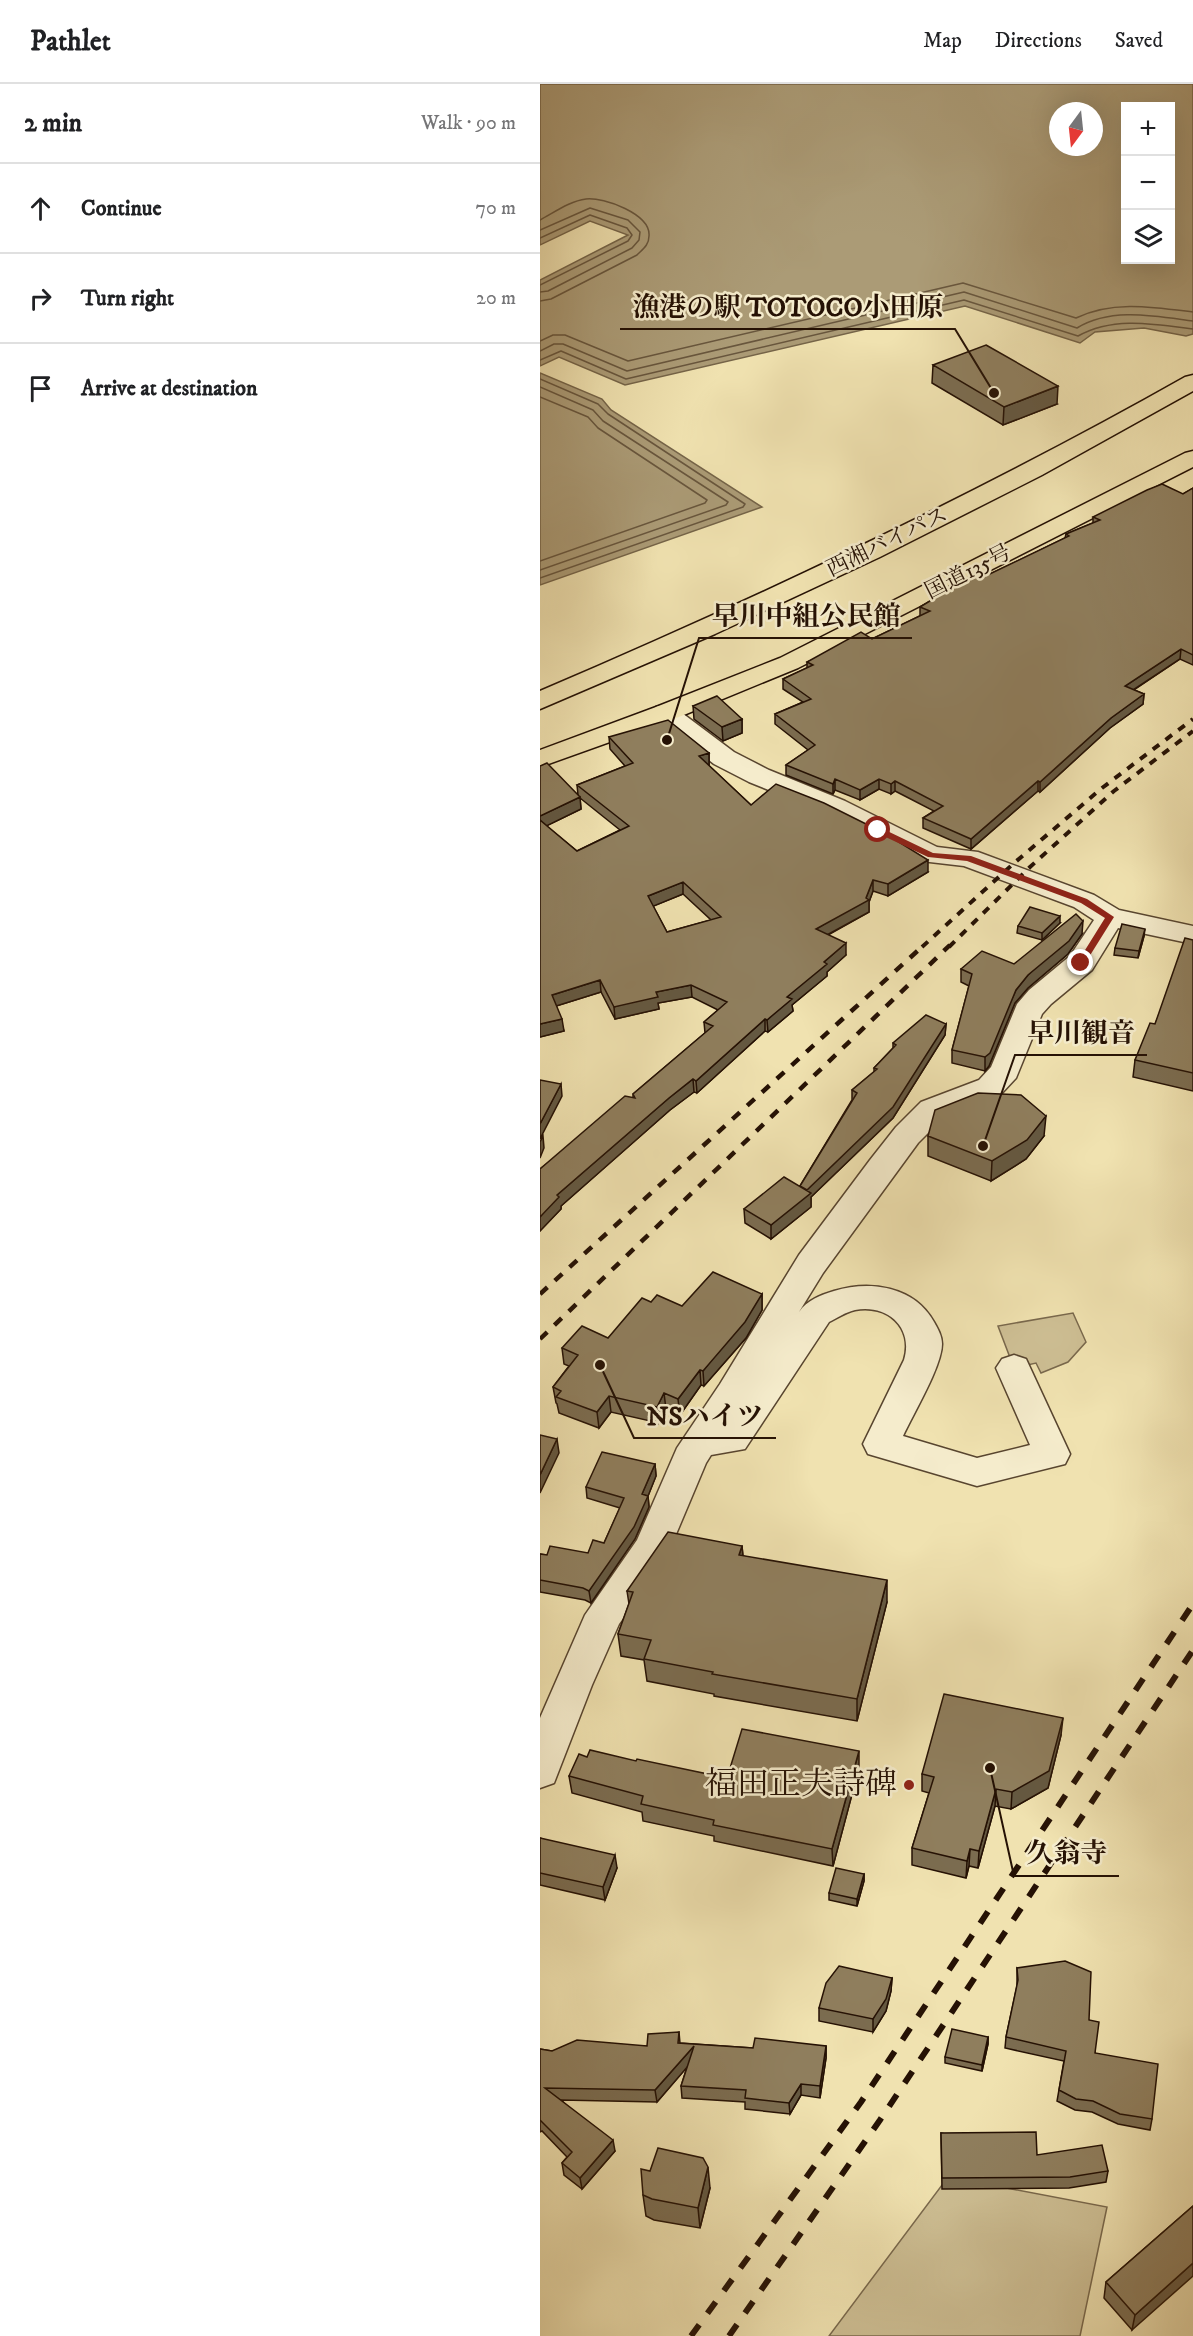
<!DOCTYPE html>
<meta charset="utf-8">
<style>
body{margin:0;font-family:"IM FELL DW Pica","Noto Serif JP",serif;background:#f6f6f6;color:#202124}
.controls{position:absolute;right:18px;top:18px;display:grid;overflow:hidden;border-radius:0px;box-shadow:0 6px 24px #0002}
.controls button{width:54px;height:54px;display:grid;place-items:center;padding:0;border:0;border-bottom:2px solid #e0e0e0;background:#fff;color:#202124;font:30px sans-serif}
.compass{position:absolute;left:509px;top:18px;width:54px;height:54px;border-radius:50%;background:#fff;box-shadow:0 6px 24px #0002;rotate:195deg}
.stop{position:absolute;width:18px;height:18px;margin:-14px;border:4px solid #8f2418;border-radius:50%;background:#fff}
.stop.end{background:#8f2418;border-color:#fff;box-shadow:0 2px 6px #0008}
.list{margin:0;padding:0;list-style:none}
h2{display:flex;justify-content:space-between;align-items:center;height:78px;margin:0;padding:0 24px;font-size:26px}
h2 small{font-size:20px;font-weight:400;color:#757577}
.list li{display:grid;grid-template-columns:39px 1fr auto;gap:18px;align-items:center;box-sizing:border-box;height:90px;padding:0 24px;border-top:2px solid #e0e0e0}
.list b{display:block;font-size:22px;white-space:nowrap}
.list em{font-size:20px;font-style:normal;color:#757577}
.icon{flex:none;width:33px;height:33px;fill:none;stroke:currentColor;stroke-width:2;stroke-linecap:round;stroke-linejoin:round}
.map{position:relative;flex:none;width:653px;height:2252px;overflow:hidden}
header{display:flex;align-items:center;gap:36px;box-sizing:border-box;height:84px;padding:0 30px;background:#fff;border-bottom:2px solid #e0e0e0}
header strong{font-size:28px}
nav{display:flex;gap:33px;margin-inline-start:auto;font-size:21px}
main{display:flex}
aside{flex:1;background:#fff}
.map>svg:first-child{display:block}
.green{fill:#cdbe93;stroke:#79684c;stroke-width:1.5}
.water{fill:#ab9b76;stroke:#756448;stroke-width:1.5;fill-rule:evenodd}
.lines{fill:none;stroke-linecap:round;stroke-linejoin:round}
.shore{stroke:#68563d;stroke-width:1.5}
.minor-casing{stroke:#58452f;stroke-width:3}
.highway-casing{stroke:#251104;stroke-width:3}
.minor{fill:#f5eccc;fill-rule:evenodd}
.highway{fill:#f0e2b0;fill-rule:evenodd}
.rail-far2{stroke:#251104;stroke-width:4;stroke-dasharray:8 8;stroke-linecap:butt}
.rail-far1{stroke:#251104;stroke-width:4.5;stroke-dasharray:10 10;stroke-linecap:butt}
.rail{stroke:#251104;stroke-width:6;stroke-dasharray:14 14;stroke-linecap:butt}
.wall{fill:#7b6c50;stroke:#251104;stroke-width:1.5;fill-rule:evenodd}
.shaded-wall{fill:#645841;stroke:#251104;stroke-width:1.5}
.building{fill:#8f7e5d;stroke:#251104;stroke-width:1.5;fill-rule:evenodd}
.route{fill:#8f2418}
.poi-dot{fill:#8f2418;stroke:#f5eccc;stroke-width:2}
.labels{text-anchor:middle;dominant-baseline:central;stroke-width:5;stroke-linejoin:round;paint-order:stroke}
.far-street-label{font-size:22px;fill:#251104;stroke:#f5eccc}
.near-poi-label{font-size:32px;fill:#251104;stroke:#f5eccc;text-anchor:end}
.leader{fill:none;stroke:#251104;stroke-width:2}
.callout-dot{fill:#251104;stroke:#f5eccc;stroke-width:2}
.callout-label{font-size:27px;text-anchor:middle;font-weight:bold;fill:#251104;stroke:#f5eccc;stroke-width:5;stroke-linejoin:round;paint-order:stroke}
</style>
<header>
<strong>Pathlet</strong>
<nav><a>Map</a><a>Directions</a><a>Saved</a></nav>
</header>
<main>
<aside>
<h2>2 min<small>Walk · 90 m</small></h2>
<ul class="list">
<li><svg class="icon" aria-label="ahead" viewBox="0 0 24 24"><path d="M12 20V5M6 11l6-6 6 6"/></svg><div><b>Continue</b></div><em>70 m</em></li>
<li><svg class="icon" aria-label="right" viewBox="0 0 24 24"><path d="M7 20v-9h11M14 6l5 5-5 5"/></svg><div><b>Turn right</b></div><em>20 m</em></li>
<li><svg class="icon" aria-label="arrive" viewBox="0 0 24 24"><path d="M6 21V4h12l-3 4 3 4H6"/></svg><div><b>Arrive at destination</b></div></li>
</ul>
</aside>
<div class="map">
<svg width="653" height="2252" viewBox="0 0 653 2252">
<rect width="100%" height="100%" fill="#f0e2b0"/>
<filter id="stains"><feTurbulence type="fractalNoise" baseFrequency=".00333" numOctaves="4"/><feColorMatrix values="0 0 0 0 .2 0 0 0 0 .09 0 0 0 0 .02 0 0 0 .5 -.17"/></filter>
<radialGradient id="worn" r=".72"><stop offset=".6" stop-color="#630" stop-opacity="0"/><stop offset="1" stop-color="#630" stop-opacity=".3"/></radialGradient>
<path class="green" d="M533,1229L546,1258L528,1278L501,1289L496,1279L474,1284L458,1242Z
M408,2093L567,2123L540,2252H289Z"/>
<path class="water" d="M0,0H653V250L646,252L604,244L555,248L540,259L425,222L85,301L19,273L0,282V196L88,151L50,137L0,161ZM586,22H630V176H586ZM518,27H554V63H518Z
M0,289L62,315L71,326L222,423L0,501Z"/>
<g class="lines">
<path class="shore" d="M0,136C15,128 30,117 46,115C64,113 111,130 109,152C109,161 103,165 97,171L11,215L0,217
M0,146L50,124L88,136L100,148L99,156L92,164L8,207L0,208
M0,154L50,131L87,144L92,151L88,157L0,201
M0,257L13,251H25L88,277L423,199L536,234C572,216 614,223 653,228
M0,267L14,260H23L87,287L424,208L537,244C571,223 615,232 653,237
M0,276L21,267L86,295L424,216L538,252C573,232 615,240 653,245
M0,295L58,320L68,330L205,420L203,423L0,494
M0,303L53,326L63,337L188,418L186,421L0,486
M0,313L48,333L58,344L167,416L165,419L0,477"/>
<g class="minor-casing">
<path id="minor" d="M125,621L134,623L194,668L229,686L305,717L397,763L438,768L554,811L579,826L653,842V860L578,844L552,886L511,920L502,930L476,994L461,1010L403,1034L378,1059L283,1189L259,1228C267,1216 281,1211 294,1207C330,1196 374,1202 394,1238C398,1245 402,1252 402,1260C402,1282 373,1330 363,1352L437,1374L490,1361L456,1284L462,1275L474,1271L486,1275L530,1370L525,1380L437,1402L328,1370L323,1360L364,1276C374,1243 347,1220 315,1226C306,1228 297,1234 289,1238L205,1365L171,1371L166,1379L126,1474L79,1540L52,1601L14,1699L0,1704V1634L45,1531L97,1456L137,1364L180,1300L259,1171L330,1076L356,1043L381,1018L439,996L451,983L477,920L489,906L530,872L554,836L534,823L424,782L381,777L285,729L209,698L174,680L116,635L112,629L116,623Z"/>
</g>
<g class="highway-casing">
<path id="highway" d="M653,291V307L502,391L340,473L175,550L0,625V607C220,513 436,411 645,293Z
M653,367V383L258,584L134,635L0,683V666L116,623L240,574L645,369Z"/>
</g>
<use href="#minor" class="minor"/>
<use href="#highway" class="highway"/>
<path class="rail-far2" d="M382,863L473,780L562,704L653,635
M409,863L490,783L574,707L653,647"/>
<path class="rail-far1" d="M0,1210L384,861
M0,1255L410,861"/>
<path class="rail" d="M151,2252L321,2018L653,1520
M189,2252L340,2036L653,1566"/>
</g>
<path class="wall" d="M393,281L517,320L463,341L392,299Z
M653,404V581L640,575L594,606L604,610L603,620L570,644L500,708L498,707L431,765L383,744V734L394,727L355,707L351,710L339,705L320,716L295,706L293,710L246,691V681L268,666L235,640V630L263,618L243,605V595L267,584V578L332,555L380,532V523L405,508V504L440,491L450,490L525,454L526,450L553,439V433L643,410Z
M153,622L202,635V649L183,657L154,635Z
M69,653L169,669V681H168L211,721L388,788L348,812L333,807L329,818V828L288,851L306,871L287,888V892L252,921L253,927L228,948L225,947L157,1009L154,1008L130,1026L21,1122V1125L0,1147V1085L93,1014V1010L165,949L164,938L178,926L152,913L118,919L119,925L75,935L61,908L16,922L24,947L0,953V682L38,711L37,701L85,682L70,665ZM40,714L80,746L37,767L6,742L41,725ZM143,810L171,836L127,848L113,822Z
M520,839L502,856L477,849L478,842Z
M542,850L528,870L488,904L475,919L449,982L445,987L412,979V966L429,902L421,898V885L474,880Z
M604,852L598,874L574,871L575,864Z
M653,856V1007L593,993L595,976L615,940Z
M406,940L405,951L353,1034L271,1113V1123L231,1155L205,1139L204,1125L260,1102L312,1016V1006L334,988V984L353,964V959Z
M388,1052H504L486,1075L451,1097L388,1072Z
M222,1210V1226L206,1254L164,1302L161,1301L140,1331L126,1325L119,1339L71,1328L59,1344L19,1329L17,1320L16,1319L13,1303L29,1282L24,1280L22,1264L68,1254L111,1218L142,1222Z
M115,1380L116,1392L108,1412L109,1423L95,1455L51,1519L45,1516L0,1508V1470L7,1471L48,1469L64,1459L80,1424L47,1414L46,1403Z
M202,1462L203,1472L347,1518L317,1637L174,1612V1610L107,1597L104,1576L81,1572L78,1550L89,1520L87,1507Z
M521,1651L508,1704L471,1725L455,1722L438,1784L429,1782L426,1794L372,1781V1764L389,1709L382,1707V1690Z
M96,1677L187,1694L319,1684L293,1782L174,1757V1752L103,1737L102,1728L32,1709L29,1692Z
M0,1754L77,1784L65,1816L0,1801Z
M324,1790V1797L317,1822L289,1816V1809Z
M477,1884L549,1936L555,1969L612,2035L610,2046L578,2040L552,2028L535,2026L517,2017L524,1977L465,1964L466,1953L477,1902Z
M352,1894L351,1907L346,1927L333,1948L279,1937V1924Z
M139,1948L140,1959L213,1964L286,1962V1974L280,2014L261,2011L250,2030L205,2025V2018L142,2014L141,2002L147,1983L117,2018L21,2016L75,2067L42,2105L24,2091L22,2079L27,2073L2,2047L0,2048V1965L12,1967L107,1962Z
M448,1953V1960L442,1987L405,1979V1973Z
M401,2049L568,2087L566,2098L529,2104L402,2105Z
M170,2104L160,2144L114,2136L106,2132L103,2111Z
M653,2122L592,2246L564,2214L566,2198Z"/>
<path class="shaded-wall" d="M518,302L517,320L463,341L464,323Z
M641,565L640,575L584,612L585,602Z
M604,610L603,620L570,644L500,708V698L571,634Z
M202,635V649L183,657L182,643Z
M169,669V681L160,684L159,672Z
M295,695V706L293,710V700Z
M339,695V705L320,716V706Z
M355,697V707L351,710V700Z
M498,697V707L431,765V755Z
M40,713L41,725L0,745V732Z
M388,776V788L348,812V800Z
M333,796V807L329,818V828L276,857V845L326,814Z
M143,798V810L109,824L108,812Z
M520,832V839L502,856V849Z
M543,837L542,850L528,870L488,904L475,919L449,982L445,987V973L476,906L488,891Z
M605,845L604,852L598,874L599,867Z
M306,859V871L287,888V892L252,921L253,927L228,948L227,936L247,913L284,878Z
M60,896L61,908L13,923L12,911Z
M151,901L152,913L118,919L119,925L75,935L74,923L116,908Z
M22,935L24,947L0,953V940Z
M225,935V947L157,1009L156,997Z
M406,940L405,951L353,1034L271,1113V1123L231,1155V1141L264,1108Z
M153,995L154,1008L130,1026L21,1122V1125L0,1147V1133L17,1111L129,1014Z
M21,1000L22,1012L0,1055V1040Z
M506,1032L504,1052L486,1075L451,1097L452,1077Z
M3,1052L4,1064L0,1074V1058Z
M222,1210V1226L206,1254L164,1302L163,1287Z
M160,1286L161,1301L140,1331L138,1315Z
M124,1309L126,1325L119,1339L117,1323Z
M69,1312L71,1328L59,1344L57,1328Z
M17,1355L19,1369L0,1409V1391Z
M115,1380L116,1392L108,1412L109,1423L95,1455L51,1519L49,1507L102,1410Z
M202,1462L204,1484L199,1471Z
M347,1496V1518L317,1637V1615Z
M523,1634L521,1651L508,1704L471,1725L472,1708Z
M319,1667V1684L293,1782L292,1765Z
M456,1705L455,1722L438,1784L439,1767Z
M430,1765L429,1782L426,1794L427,1777Z
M75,1771L77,1784L65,1816L63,1803Z
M324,1790V1797L317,1822V1815Z
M352,1894L351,1907L346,1927L333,1948V1935Z
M448,1953V1960L442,1987V1981Z
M154,1962L155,1974L117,2018L115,2006Z
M286,1962V1974L280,2014V2002Z
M261,2000V2011L250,2030L249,2019Z
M73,2056L75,2067L42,2105L40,2094Z
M168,2083L170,2104L160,2144L158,2124Z
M653,2179V2192L592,2246L595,2231Z"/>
<path class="building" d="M446,261L518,302L464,323L393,281Z
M622,400L643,410L653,404V571L641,565L585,602L604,610L571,634L500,698L498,697L431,755L383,734L403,722L355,697L351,700L339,695L320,706L295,695L293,700L246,681L275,661L235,630L271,615L243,595L273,581L267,578L321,548L332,555L390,527L380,523L408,506L405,504L437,489L440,491L447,488L450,490L529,452L526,450L560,436L553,433L607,406Z
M177,612L202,635L182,643L153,622Z
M128,636L169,669L159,672L211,721L236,700L284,719L346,750L388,776L348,800L333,796L326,814L329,816L276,845L306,859L284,878L287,880L247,913L252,915L227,936L225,935L156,997L153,995L129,1014L17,1111L19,1113L0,1133V1085L85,1012L95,1014L93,1010L173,942L164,938L187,918L151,901L116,908L118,913L74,923L60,896L12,911L22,935L0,940V736L37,767L89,742L37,701L93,679L69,653ZM143,798L181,833L127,848L108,812Z
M7,679L40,713L0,732V682Z
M490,823L520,832L502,849L478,842Z
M536,830L543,837L529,857L488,891L476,906L450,969L445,973L412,966L432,890L421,885L442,867L474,880Z
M582,840L605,845L599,867L575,864Z
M645,854L653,856V989L595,976L610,939L615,940Z
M386,931L406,940L353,1023L267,1106L260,1102L317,1009L312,1006L337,985L334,984L356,961L353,959Z
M0,996L21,1000L0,1040Z
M438,1009L481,1011L506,1032L487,1056L452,1077L388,1052L395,1026Z
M244,1093L271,1109L231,1141L204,1125Z
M173,1188L222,1210L205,1238L163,1287L160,1286L138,1315L124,1309L117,1323L69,1312L57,1328L16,1313L21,1307L13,1303L38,1271L22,1264L42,1242L68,1254L102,1214L111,1218L117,1211L142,1222Z
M0,1351L17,1355L0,1391Z
M62,1368L115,1380L102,1410L108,1412L94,1443L49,1507L43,1504L0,1496V1470L7,1471L10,1462L48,1469L53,1456L64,1459L84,1414L46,1403Z
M128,1448L202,1462L199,1471L347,1496L317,1615L172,1590L173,1588L104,1575L111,1556L78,1550L93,1508L87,1507Z
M404,1610L523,1634L509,1687L472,1708L456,1705L439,1767L430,1765L427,1777L372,1764L394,1693L382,1690Z
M202,1645L319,1667L292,1765L173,1741L174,1736L101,1720L103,1712L29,1692L39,1670L47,1673L50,1666L96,1677L97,1675L187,1694Z
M0,1754L75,1771L63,1803L0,1789Z
M296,1784L324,1790L317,1815L289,1809Z
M525,1877L551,1888L549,1936L559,1938L555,1969L618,1980L612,2035L580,2030L553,2017L536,2015L519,2006L526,1967L466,1953L478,1896L477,1884Z
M299,1882L352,1894L346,1915L333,1935L279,1924L286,1899Z
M412,1945L448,1953L442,1981L405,1973Z
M139,1948L138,1959L213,1964L215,1954L286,1962L280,2002L261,2000L249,2019L205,2014L206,2006L141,2002L154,1962L115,2006L5,2004L73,2056L40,2094L22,2079L32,2068L0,2036V1965L12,1967L37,1956L107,1962L108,1950Z
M496,2048L497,2071L562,2061L568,2087L530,2093L402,2094L401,2049Z
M118,2064L163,2074L168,2083L158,2124L112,2115L103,2111L101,2085L110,2087Z
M653,2122V2179L595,2231L566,2198Z"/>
<path class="route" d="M335,744H341L393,769L431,772L547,815L574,833L544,881H538L537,879L565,834L541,819L427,777L388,773L335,748Z"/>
<circle class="poi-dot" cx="369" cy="1701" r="6"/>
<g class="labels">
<g class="far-street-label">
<text transform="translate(347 458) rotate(-26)">西湘バイパス</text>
<text transform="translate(428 488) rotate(-27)">国道135号</text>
</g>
<g class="near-poi-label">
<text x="357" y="1701">福田正夫詩碑</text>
</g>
</g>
<path class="leader" d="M454 309L415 245H80M127 656L159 554H372M443 1062L475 971H607M60 1281L94 1354H236M450 1684L474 1792H579"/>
<g class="callout-dot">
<circle cx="454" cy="309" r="6"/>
<circle cx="127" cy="656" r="6"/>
<circle cx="443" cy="1062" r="6"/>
<circle cx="60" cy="1281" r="6"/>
<circle cx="450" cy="1684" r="6"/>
</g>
<g class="callout-label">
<text x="248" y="232">漁港の駅 TOTOCO小田原</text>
<text x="266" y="541">早川中組公民館</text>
<text x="541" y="958">早川観音</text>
<text x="165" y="1341">NSハイツ</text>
<text x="527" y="1778">久翁寺</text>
</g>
<rect width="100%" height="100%" filter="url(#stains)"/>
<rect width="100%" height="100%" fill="url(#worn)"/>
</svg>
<div class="controls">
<button>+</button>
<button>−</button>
<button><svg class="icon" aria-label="layers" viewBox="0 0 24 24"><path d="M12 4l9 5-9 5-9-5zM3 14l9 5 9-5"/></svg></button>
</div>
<svg class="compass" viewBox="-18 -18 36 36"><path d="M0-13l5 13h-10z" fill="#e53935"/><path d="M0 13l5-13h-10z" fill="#757577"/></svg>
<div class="stop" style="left:338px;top:746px"></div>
<div class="stop end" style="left:541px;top:879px"></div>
</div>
</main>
